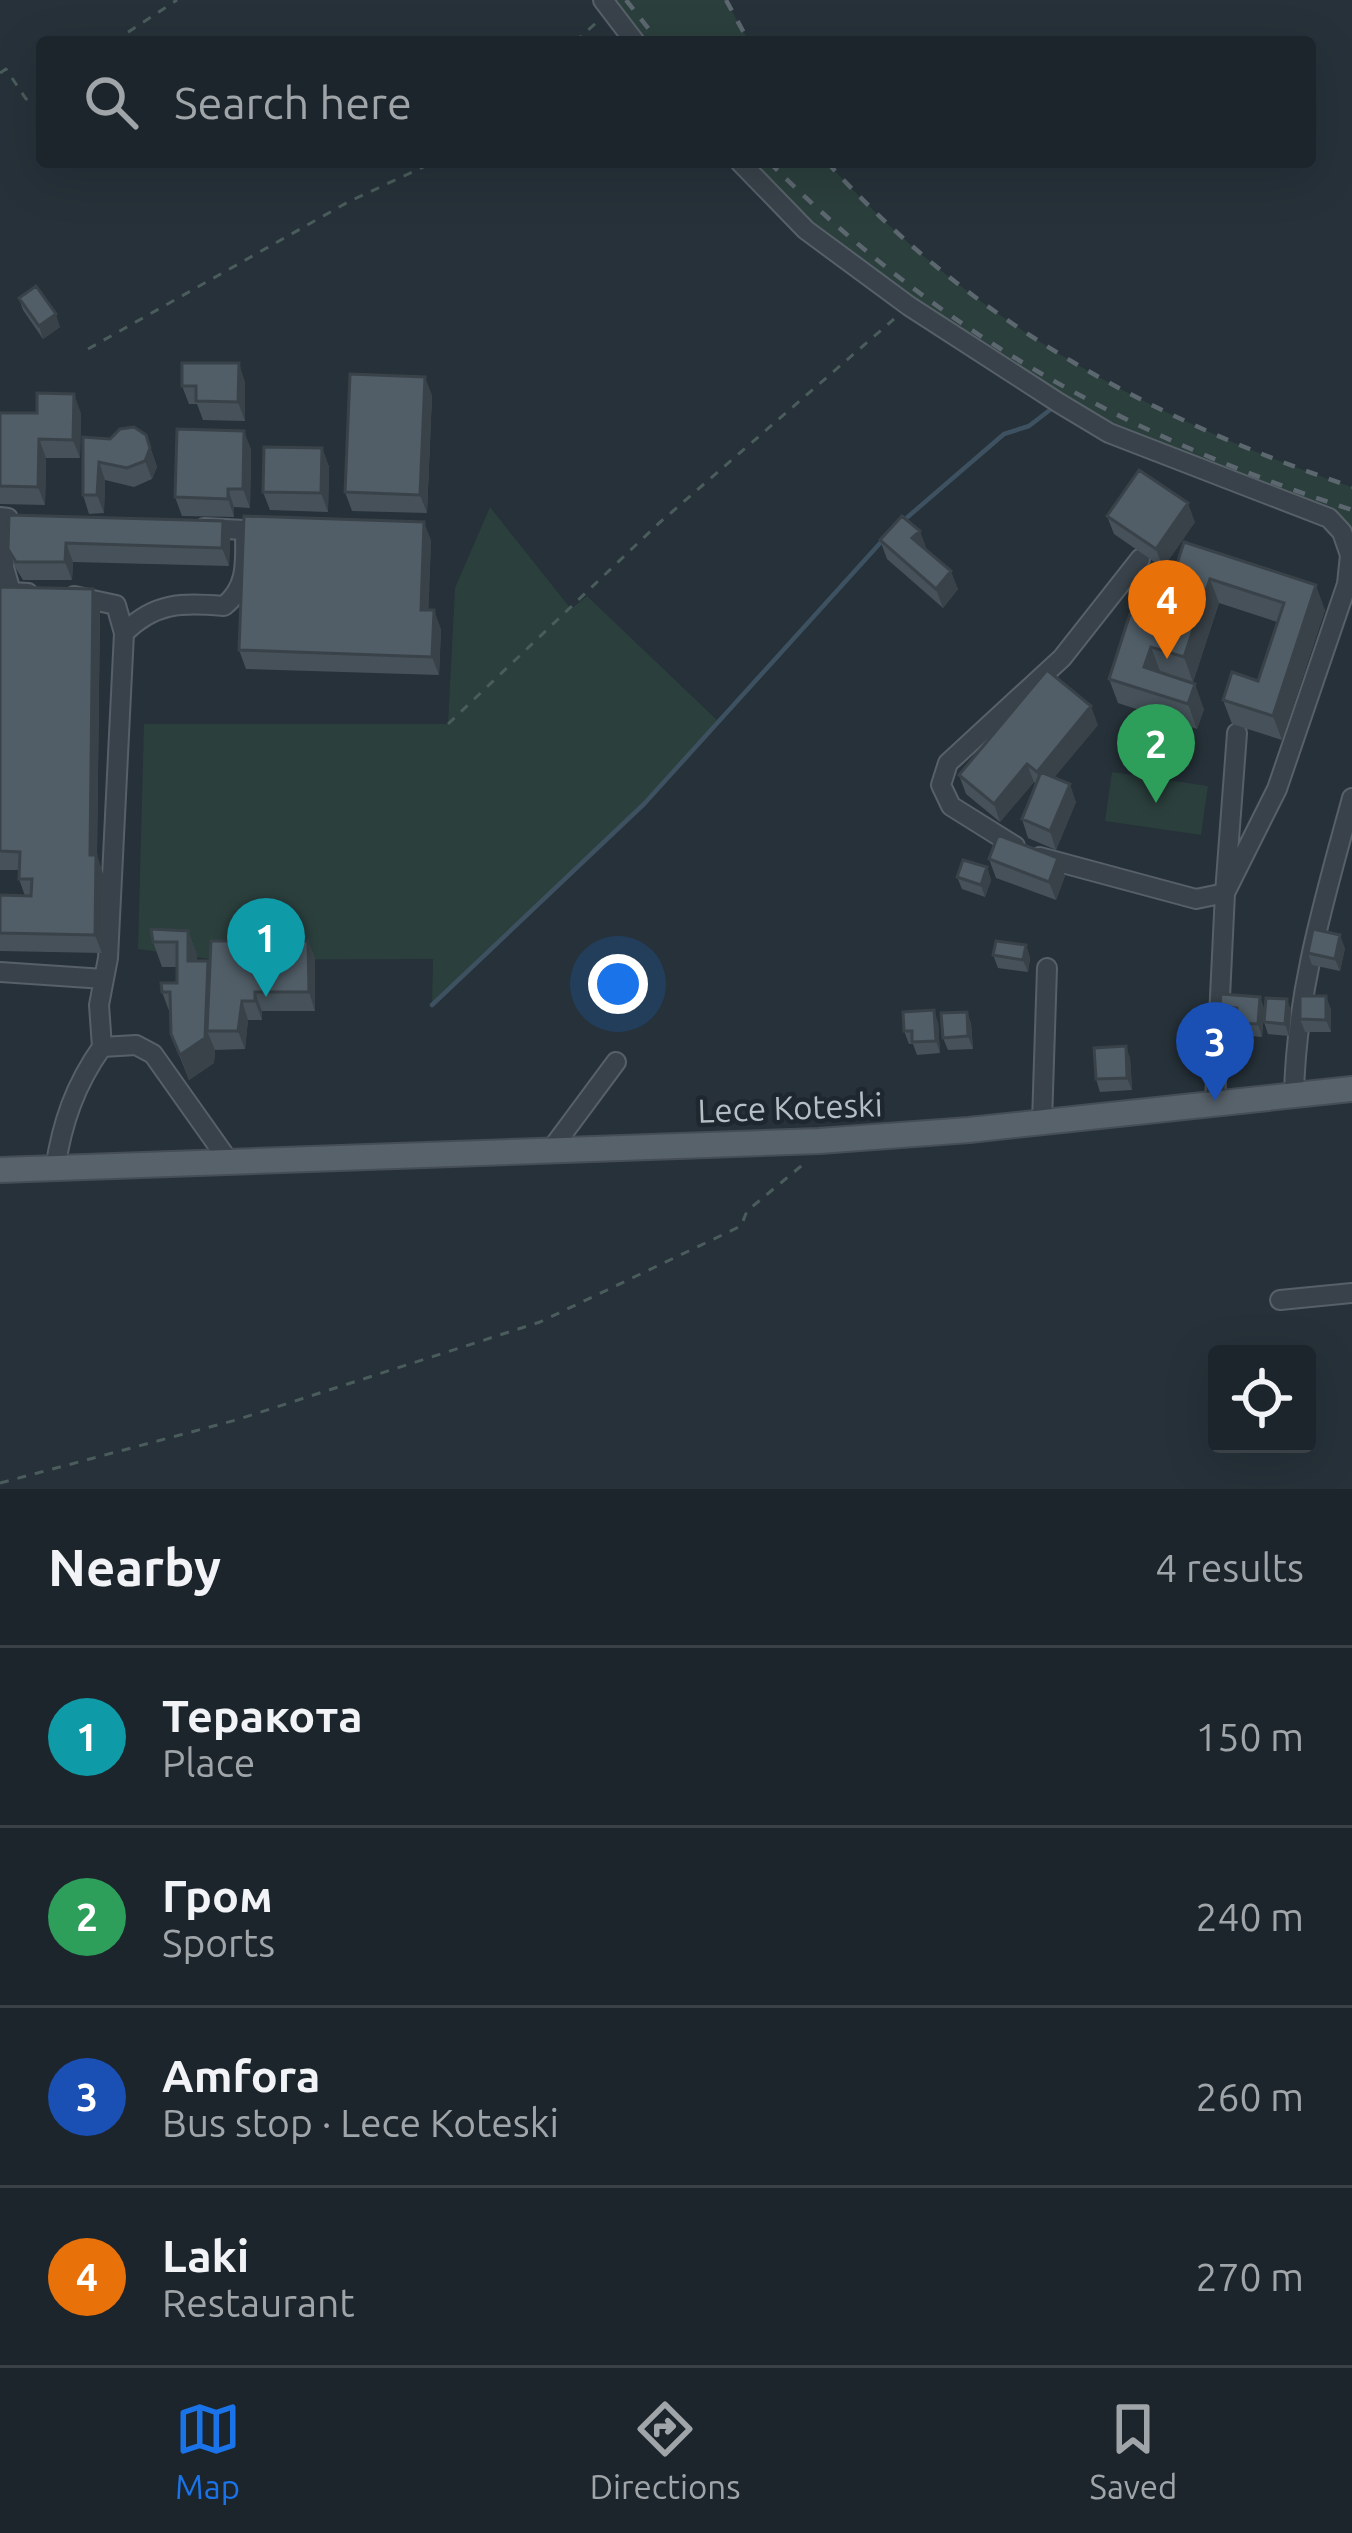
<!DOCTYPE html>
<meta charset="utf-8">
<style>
body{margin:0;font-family:Ubuntu,sans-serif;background:#293137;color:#f1f3f6}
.controls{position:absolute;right:36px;bottom:36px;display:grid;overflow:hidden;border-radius:12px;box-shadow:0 12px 48px #0002}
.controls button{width:108px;height:108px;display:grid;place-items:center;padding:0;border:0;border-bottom:3px solid #3a4247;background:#1c252b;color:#f1f3f6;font:60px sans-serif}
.you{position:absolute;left:618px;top:984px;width:42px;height:42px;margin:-30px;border:9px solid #fff;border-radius:50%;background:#1a73e8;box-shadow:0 0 0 18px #1a73e833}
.badge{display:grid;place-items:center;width:78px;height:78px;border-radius:50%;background:#1a73e8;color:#fff;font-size:39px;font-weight:700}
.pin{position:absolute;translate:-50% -99px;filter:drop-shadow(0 3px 6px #0008)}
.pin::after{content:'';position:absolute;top:63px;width:42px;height:36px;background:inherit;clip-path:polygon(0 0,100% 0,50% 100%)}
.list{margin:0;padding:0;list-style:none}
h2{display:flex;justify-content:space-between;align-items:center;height:156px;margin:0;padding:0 48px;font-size:51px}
h2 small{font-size:39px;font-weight:400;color:#a0a5a9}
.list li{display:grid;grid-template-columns:78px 1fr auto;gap:36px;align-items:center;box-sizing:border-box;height:180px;padding:0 48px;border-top:3px solid #3a4247}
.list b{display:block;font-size:45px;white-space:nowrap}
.list p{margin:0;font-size:39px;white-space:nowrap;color:#a0a5a9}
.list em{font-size:39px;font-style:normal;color:#a0a5a9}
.icon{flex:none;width:66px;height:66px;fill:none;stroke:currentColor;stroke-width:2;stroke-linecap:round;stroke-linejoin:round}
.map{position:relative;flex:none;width:1352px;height:1489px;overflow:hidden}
.search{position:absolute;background:#1c252b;box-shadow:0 12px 48px #0002;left:36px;right:36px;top:36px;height:132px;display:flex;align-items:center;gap:30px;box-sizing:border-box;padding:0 42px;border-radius:12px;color:#a0a5a9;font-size:45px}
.sheet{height:876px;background:#1c252b}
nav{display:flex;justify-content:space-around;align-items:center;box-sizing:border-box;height:168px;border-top:3px solid #3a4247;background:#1c252b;font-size:33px;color:#a0a5a9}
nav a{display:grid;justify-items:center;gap:6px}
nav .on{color:#1a73e8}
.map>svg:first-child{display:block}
.green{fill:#2b3f3c}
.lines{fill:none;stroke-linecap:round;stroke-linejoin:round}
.stream{stroke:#3d5160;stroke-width:4.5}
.minor-casing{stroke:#576068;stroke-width:22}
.major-casing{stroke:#454e56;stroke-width:28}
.path{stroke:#4a5c5b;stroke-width:3;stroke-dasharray:9 9;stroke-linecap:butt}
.minor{stroke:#39424a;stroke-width:18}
.major{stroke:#58626a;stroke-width:24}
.rail{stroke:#5c6770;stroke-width:4.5;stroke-dasharray:12 12;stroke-linecap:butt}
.wall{fill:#465159}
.shaded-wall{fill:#394248}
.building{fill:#515e67;stroke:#394248;stroke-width:3}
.labels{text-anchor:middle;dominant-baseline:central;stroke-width:9;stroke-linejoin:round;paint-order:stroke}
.street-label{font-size:33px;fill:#b5bec5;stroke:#1e272f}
</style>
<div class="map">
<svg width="1352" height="1489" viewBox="0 0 1352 1489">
<rect width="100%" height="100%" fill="#263139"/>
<path class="green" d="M603,0H726L749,42H635Z
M740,162H827C971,322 1150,419 1352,487V572L1342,532L1109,433L806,230Z
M490,507L571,609L587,596L717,720L644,804L432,1005L433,959L217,960L138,949L144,724H448L455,588Z
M1112,772L1208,786L1201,835L1105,821Z"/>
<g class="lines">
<path class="stream" d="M903,521L1004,434L1029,426L1055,406
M432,1005L644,804L882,541"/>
<g class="minor-casing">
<path id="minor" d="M603,0L635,42
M740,162L806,230L909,306L1059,403L1109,433L1329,518L1342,532L1350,555L1347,584L1277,789L1225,893L1215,1101
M0,517L8,518L4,567L11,592L28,593
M74,596L116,605L124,633L108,958L99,1005L102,1047
M124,633C155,602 181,603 224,606C249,586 245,560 245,530L204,528
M1015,846L951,806L941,785L948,763L1062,658L1140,559
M1040,857L1196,899L1225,893L1237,733
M0,972L104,979
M1294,1095C1296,992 1325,897 1352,798
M1042,1122L1047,968
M553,1147L616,1062
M55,1169C62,1123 75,1085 102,1047L136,1045L153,1054L228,1160
M1280,1300L1352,1293"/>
</g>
<g class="major-casing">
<path id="major" d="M0,1170L819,1141L969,1130L1352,1089"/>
</g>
<path class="path" d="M113,42L177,0
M575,42L596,23
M0,73L6,69L26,99L42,96
M88,349L348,202L434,162
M448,724L658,524L894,319
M0,1483L236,1420L540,1322L741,1226L747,1211L806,1162"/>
<use href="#minor" class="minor"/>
<use href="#major" class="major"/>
<path class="rail" d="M626,0L659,42
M726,0L749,42
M769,162C942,335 1122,434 1352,510
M827,162C971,322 1150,419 1352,487"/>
</g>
<path class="wall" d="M19,298L60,327L43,339L23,310Z
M245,382V421L203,420L197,404H189L182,386Z
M432,395L427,513L352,511L345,492Z
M0,413H81L80,458H46L45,505L0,504Z
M146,435L157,467L152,479L134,487L105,480L104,513L89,514L83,495L110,439Z
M322,448L329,467L328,512L270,510L263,492Z
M251,449L250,508L234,507V517L182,516L175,497Z
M1107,516L1195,522L1163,568L1114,534Z
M223,521L230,539L229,566L73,562L72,580H23L15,567L8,549Z
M431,540L428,610L441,629L439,675L246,669L239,650Z
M880,540L927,550L958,589L943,608L887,559Z
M1184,542L1325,610L1282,740L1232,724L1223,700L1258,681L1277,622L1219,603L1193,682L1160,672L1204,709L1197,729L1118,703L1109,679L1158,623Z
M0,587L93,589L100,607L97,856L103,874L102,953L0,951V895L25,896L19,879V870H0Z
M1098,725L1054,777L1076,802L1056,850L1028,838L1022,819L1036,784L1034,782L1000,822L966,794L959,775Z
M1058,858L1065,876L1056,900L996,878L989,859Z
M987,867L991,880L985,897L962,889L957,877Z
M188,931L197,955V961H208L308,941L315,959V1011H262V1020H248L245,1049L215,1050L214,1063L189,1080L171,1034V1016L162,992L177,983V967H162L153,942Z
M1026,945L1030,958L1028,972L998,968L993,955Z
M1345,948L1340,971L1312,965L1308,953Z
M1260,997L1264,1009L1262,1037L1241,1035L1237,1020L1225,1019L1220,1006Z
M1287,999L1291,1012L1289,1036L1268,1034L1264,1022Z
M1331,1009V1032H1305L1300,1019Z
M967,1012L971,1024L973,1049L948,1050L943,1038Z
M938,1022L940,1053L917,1055L913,1044H909L904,1031Z
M1130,1058L1132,1090L1100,1092L1096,1079Z"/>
<path class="shaded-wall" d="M56,314L60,327L43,339L39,326Z
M239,363L245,382V421L238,402Z
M425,377L432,395L427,513L420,495Z
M74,394L81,413L80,458L73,440Z
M244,431L251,449L250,508L243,489Z
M39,439L46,458L45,505L38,487Z
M150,448L157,467L152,479L145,461Z
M322,448L329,467L328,512L321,493Z
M99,462L105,480L104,513L97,495Z
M228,489L234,507V517L228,499Z
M1188,503L1195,522L1163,568L1156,549Z
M223,521L230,539L229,566L222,548Z
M424,522L431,540L428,628L421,610Z
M920,531L927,550L912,538Z
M66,543L73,562L72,580L65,562Z
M951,571L958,589L943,608L936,589Z
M1210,579L1219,603L1193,682L1184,657Z
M1316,585L1325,610L1282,740L1273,716Z
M93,589L100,607L97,856L103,874L102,953L95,935L90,855Z
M434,610L441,629L439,675L432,657Z
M1151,647L1160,671L1153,692L1144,667Z
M1195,684L1204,709L1197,729L1188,704Z
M1091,706L1098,725L1044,790L1037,772Z
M1027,764L1034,782L1000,822L994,804Z
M1070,784L1076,802L1056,850L1050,831Z
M1058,858L1065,876L1056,900L1049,882Z
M987,867L991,880L985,897L981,885Z
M188,931L197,955V986L188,961Z
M1340,935L1345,948L1340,971L1335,959Z
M308,941L315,959V1011L309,992Z
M1026,945L1030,958L1028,972L1023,960Z
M208,961L207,1031L215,1050L214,1063L189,1080L180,1055Z
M255,992L262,1011V1020L255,1001Z
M1326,996L1331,1009V1032L1326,1020Z
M1260,997L1264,1009L1262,1037L1258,1024Z
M1287,999L1291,1012L1289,1036L1285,1024Z
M242,1001L248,1020L245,1049L238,1031Z
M934,1010L938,1022L940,1053L936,1041Z
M967,1012L971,1024L973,1049L968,1036Z
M1126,1046L1130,1058L1132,1090L1127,1078Z"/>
<path class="building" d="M36,286L56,314L39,326L19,298Z
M182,363H239L238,402L196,401V386H182Z
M350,374L425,377L420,495L345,492Z
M37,393L74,394L73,440L39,439L38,487L0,486V413H37Z
M134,427L146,435L150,448L145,461L127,468L99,462L97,495H83V437L110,439L120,429Z
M177,429L244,431L243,489H228V499L175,497Z
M264,447L322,448L321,493L263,492Z
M1139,470L1188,503L1156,549L1107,516Z
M9,515L223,521L222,548L66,543L65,562H16L8,549Z
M244,516L424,522L421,610H434L432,657L239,650Z
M902,516L920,531L912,538L951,571L936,589L880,540Z
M1184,542L1316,585L1273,716L1223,700L1232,672L1258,681L1284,603L1210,579L1184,657L1151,647L1144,667L1195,684L1188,704L1109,679L1130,614L1158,623Z
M0,587L93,589L90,855H96L95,935L0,933V895L31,896L32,879H19L20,852L0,851Z
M1047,670L1091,706L1037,772L1027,764L994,804L959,775Z
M1041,772L1070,784L1050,831L1022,819Z
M998,835L1058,858L1049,882L989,859Z
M963,860L987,867L981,885L957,877Z
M151,929L188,931V961H208L205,1038L180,1055L171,1034L170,992H162L161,983H177V942H153Z
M1313,929L1340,935L1335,959L1308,953Z
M211,941H308L309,992H255V1001H242L238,1031H207Z
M996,941L1026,945L1023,960L993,955Z
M1221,994L1260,997L1258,1024L1237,1023V1008L1220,1006Z
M1300,996H1326V1020L1300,1019Z
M1266,998L1287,999L1285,1024L1264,1022Z
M934,1010L936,1041L912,1042V1031H904L903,1012Z
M967,1012L968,1036L943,1038L941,1013Z
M1126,1046L1127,1078L1096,1079L1094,1048Z"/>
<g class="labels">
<g class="street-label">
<text transform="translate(790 1107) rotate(-2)">Lece Koteski</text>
</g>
</g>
</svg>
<div class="controls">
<button><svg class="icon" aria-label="locate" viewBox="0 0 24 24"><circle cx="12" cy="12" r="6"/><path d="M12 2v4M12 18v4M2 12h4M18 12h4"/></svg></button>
</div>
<div class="you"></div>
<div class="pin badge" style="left:266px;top:997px;background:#0f9aa8">1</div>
<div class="pin badge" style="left:1156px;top:803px;background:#2e9e5b">2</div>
<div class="pin badge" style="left:1215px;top:1101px;background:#1a4fb4">3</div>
<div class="pin badge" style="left:1167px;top:659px;background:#e8710a">4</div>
<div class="search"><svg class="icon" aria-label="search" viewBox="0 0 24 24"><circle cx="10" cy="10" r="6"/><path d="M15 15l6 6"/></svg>Search here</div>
</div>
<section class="sheet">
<h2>Nearby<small>4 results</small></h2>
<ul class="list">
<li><span class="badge" style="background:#0f9aa8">1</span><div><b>Теракота</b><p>Place</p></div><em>150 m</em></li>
<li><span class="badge" style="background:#2e9e5b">2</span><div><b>Гром</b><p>Sports</p></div><em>240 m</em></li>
<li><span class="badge" style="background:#1a4fb4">3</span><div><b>Amfora</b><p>Bus stop · Lece Koteski</p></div><em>260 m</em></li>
<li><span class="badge" style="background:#e8710a">4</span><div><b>Laki</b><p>Restaurant</p></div><em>270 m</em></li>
</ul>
</section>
<nav>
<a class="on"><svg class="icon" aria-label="map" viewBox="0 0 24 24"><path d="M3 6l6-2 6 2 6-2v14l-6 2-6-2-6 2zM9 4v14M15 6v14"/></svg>Map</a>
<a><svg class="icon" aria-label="directions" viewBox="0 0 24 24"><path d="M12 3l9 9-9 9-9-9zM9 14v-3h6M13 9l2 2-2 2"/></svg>Directions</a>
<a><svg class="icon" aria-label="saved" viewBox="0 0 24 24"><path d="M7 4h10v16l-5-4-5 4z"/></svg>Saved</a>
</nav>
